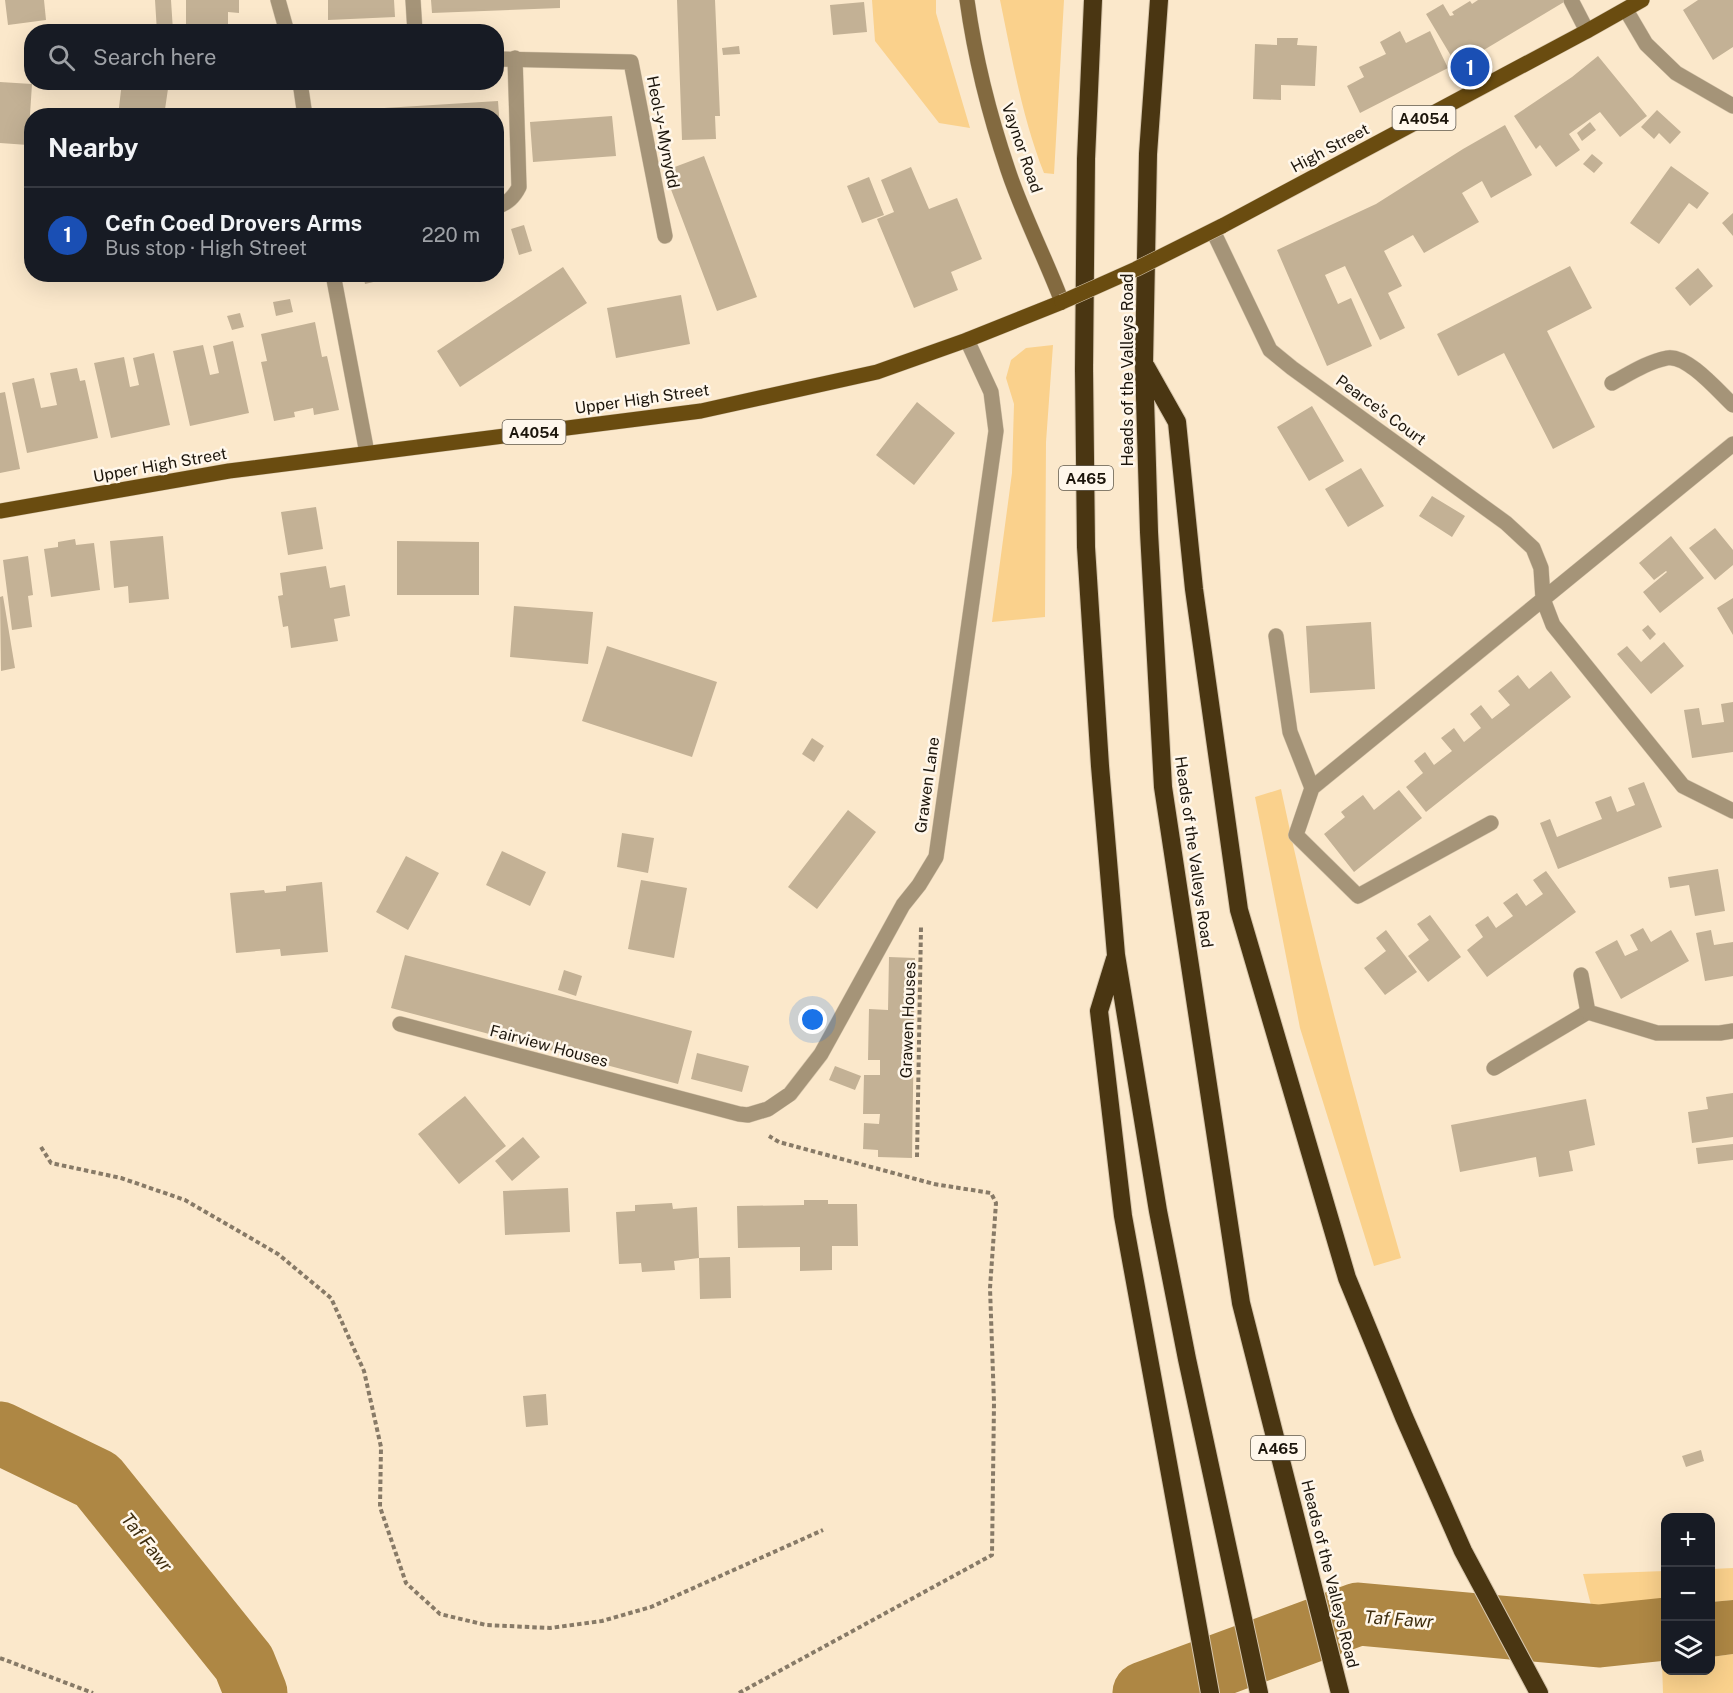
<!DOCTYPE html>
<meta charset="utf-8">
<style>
body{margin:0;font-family:"Public Sans",sans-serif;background:#242831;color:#f1f3f6}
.controls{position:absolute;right:18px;bottom:18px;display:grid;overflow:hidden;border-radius:12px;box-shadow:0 6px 24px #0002}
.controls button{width:54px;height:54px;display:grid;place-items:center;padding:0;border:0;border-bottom:2px solid #363941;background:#171b24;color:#f1f3f6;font:30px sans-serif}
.you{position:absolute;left:813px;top:1020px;width:21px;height:21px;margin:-15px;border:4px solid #fff;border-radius:50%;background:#1a73e8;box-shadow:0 0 0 9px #1a73e833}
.badge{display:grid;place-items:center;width:39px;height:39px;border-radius:50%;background:#0f766e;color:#fff;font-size:20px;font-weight:700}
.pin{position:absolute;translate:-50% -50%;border:3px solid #fff;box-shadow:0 2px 6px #0006}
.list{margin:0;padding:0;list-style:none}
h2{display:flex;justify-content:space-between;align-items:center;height:78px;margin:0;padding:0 24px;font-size:26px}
h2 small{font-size:20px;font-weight:400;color:#9ea1a6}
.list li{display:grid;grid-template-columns:39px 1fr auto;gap:18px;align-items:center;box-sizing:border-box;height:96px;padding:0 24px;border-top:2px solid #363941}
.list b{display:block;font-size:22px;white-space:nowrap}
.list p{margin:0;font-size:20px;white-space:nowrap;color:#9ea1a6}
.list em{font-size:20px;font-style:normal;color:#9ea1a6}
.icon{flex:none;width:33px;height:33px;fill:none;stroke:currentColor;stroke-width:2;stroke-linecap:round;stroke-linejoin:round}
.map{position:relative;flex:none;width:1733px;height:1693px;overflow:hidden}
.search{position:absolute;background:#171b24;box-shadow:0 6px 24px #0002;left:24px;top:24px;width:480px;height:66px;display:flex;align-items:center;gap:15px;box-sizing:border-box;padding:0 21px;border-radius:24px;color:#9ea1a6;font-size:22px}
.panel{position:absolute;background:#171b24;box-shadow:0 6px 24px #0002;left:24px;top:108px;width:480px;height:174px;border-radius:24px}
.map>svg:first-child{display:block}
.green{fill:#fad18c}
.water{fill:#ae8744}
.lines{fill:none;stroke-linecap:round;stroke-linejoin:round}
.river{stroke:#ae8744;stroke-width:63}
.building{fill:#c3b195}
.lane-casing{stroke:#d7c6ac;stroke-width:16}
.street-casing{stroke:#d7c6ac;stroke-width:16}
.secondary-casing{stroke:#d7c6ac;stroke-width:16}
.primary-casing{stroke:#d7c6ac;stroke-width:16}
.highway-casing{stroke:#d7c6ac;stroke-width:20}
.path{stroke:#877a67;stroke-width:4;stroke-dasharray:4.5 3;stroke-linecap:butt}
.lane{stroke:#a59478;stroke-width:15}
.street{stroke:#a59478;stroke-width:15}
.secondary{stroke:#836a40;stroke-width:15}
.primary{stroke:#6a4c10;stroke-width:15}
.highway{stroke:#4a3612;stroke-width:18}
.primary-bridge-casing{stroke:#d7c6ac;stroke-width:16;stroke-linecap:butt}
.primary-bridge{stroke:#6a4c10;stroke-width:15}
.labels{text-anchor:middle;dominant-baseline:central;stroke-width:5;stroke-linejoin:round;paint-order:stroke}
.shield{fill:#fff7eb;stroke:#60594e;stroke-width:1.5}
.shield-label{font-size:15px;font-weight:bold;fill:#1c150b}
.street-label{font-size:16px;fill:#1c150b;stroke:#fff7eb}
.water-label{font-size:18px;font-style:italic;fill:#3e2d0e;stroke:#fff7eb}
</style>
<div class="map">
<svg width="1733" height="1693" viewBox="0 0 1733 1693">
<rect width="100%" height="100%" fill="#fbe8cb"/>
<path class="green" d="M872,0H936V13L970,128L939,123L875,41Z
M1000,0H1064L1054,174L1044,173C1022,117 1012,58 1000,0Z
M1053,345L1046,442L1045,617L992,622L1012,473L1014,404L1006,378L1011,360L1026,348Z
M1281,789C1314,947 1356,1102 1401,1258L1374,1266L1300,1028L1255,797Z
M1733,1568V1600L1711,1602V1569Z
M1665,1571V1606L1593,1613L1583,1574Z
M1733,1654V1693H1663L1662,1663L1665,1662L1666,1670H1710L1711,1657Z"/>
<path class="water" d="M1733,1600V1654L1711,1657V1602Z
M1665,1606V1662L1662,1663L1653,1607Z"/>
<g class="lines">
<path class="river" d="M0,1433L97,1480L244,1663L256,1693
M1144,1693L1358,1614L1599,1636L1666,1629"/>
</g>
<path class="building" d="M5,0H44L46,20L8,25Z
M155,0H171L173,31L157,32Z
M186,0H239V13L228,12V28H186Z
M328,0H394L395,17L328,20Z
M431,0H560V8L432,13Z
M677,0H715L720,116H715L716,139L682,140Z
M1478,0H1563L1564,2L1457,66L1426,14L1443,4L1450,16L1454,15L1452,12L1470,1L1472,4Z
M1698,0H1733V47L1713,60L1683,10Z
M864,2L867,32L833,35L830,5Z
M1400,31L1406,43L1430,31L1448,68L1360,113L1347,86L1364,77L1359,67L1386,54L1380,42Z
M1277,38H1298L1297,45L1317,46L1315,86L1281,85V100L1253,99L1255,44L1277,45Z
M739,46L740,54L723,55L722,48Z
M1598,56L1647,116L1620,137L1600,112L1569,134L1580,150L1556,167L1540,145L1536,149L1514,116L1572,77Z
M0,82L32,84L28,145L0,143Z
M122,82L136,84L137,82H169L164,116H118Z
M498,101L501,142L496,143V116H368V109Z
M1657,110L1681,132L1670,144L1659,133L1654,139L1641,127Z
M612,116L616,156L533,162L530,122Z
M1590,122L1596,130L1582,141L1577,133Z
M1505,125L1532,175L1491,198L1482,181L1462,193L1479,222L1424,253L1413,235L1384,251L1402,286L1388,293L1405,328L1380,340L1345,266L1325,275L1338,304L1351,298L1372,346L1327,366L1277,250L1376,204L1463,149Z
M1592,154L1603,163L1594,173L1583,164Z
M704,156L757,297L717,311L664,171Z
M1671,166L1709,193L1697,209L1689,203L1659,244L1630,223Z
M911,167L929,209L957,198L982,259L951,272L958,290L914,308L877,219L894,212L881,180Z
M869,177L884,215L862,223L847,186Z
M1733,213V236L1722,223Z
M524,225L532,251L519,255L511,229Z
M1570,266L1592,308L1547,331L1595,427L1553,449L1504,353L1458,376L1437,334Z
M563,267L587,303L460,387L437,351Z
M1698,268L1713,286L1690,306L1675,288Z
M363,274H403V275L365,284Z
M681,295L690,344L616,358L607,308Z
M290,299L293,312L276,316L273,302Z
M240,313L244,327L232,330L227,316Z
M315,322L322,357L327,356L339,410L314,415L313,408L294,412L295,417L274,421L261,362L267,361L261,334Z
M233,341L249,413L190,426L173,351L203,345L210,375L219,373L213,346Z
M154,353L170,425L111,438L94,363L124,357L130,387L139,385L133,358Z
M77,368L80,381L85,380L98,438L27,453L12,383L34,378L41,408L57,405L50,373Z
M5,392L20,469L0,473V393Z
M917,402L955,433L914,485L876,455Z
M1312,406L1344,461L1309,481L1277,427Z
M1361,468L1384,506L1348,527L1325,489Z
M1432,496L1465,516L1452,537L1419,516Z
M316,507L323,549L288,555L281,512Z
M1715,528L1733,550V565L1715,580L1689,548Z
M163,536L169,599L129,603L128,586L114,588L110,541Z
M1671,536L1704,578L1660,613L1643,592L1667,572L1666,571L1654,580L1639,563Z
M75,539L76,545L94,543L100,590L51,597L44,549L58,547V542Z
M397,541L479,542V595H397Z
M28,556L33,595L28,596L32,627L12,630L3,560Z
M326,566L330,588L345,585L350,616L334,619L338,641L291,648L288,626L283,627L278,596L283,595L280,573Z
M3,596L15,668L1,671L0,597Z
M1733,598V635L1717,608Z
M514,606L593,612L588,664L510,657Z
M1371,622L1375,689L1310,693L1306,626Z
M1648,625L1656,634L1650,640L1642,630Z
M1664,642L1684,666L1651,694L1617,654L1627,646L1641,662Z
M607,646L717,682L692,757L582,721Z
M1551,671L1571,697L1426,812L1406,787L1423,773L1414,761L1425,752L1434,765L1452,751L1441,738L1454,728L1464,742L1481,728L1470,714L1481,705L1492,719L1510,705L1498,691L1518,675L1529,689Z
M1733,702V752L1692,758L1684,710L1699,708L1702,725L1724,722L1721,704Z
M812,738L824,746L814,762L802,754Z
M1644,782L1662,827L1558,869L1540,823L1550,819L1557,837L1584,826L1602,819L1595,802L1611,796L1617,812L1635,805L1628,788Z
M1399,790L1422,818L1354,872L1324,834L1345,817L1341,812L1363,795L1374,810Z
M848,810L876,832L817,909L788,887Z
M622,833L654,838L648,873L617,867Z
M502,851L546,872L530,906L486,885Z
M406,856L439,873L408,930L376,912Z
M1718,869L1725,911L1695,916L1689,885L1670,888L1668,877Z
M1546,871L1576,912L1487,977L1467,950L1483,937L1475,925L1488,916L1496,928L1513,916L1503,903L1517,893L1526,906L1543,894L1533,880Z
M641,880L687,888L674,958L628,949Z
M322,882L328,952L281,956L280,949L236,953L230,893L264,890L265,893L286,891V886Z
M1430,915L1461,957L1428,982L1408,956L1429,940L1417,924Z
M1643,928L1651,942L1671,930L1689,961L1621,999L1595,952L1617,940L1625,956L1638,950L1630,935Z
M1386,930L1417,972L1385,995L1364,968L1386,951L1376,938Z
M1711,930L1714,945L1733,942V976L1705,981L1696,933Z
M405,955L692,1031L678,1084L391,1008Z
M889,957L915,958L912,1158L878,1157V1150L863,1149L864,1123L879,1124L880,1114H863L864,1075H880V1060H868L869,1009L888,1010Z
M564,970L582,976L576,996L558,990Z
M697,1053L749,1066L742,1092L691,1079Z
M835,1066L861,1076L855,1090L829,1080Z
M1733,1093V1137L1692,1143L1688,1112L1708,1109L1706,1097Z
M465,1096L506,1146L459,1184L418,1134Z
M1586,1099L1595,1145L1569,1151L1573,1171L1539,1177L1536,1157L1460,1172L1451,1125Z
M523,1137L540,1157L512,1181L495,1161Z
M1733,1144V1160L1698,1164L1696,1148Z
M568,1188L570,1232L505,1235L503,1191Z
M804,1200H828V1204H857L858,1246H832V1270L800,1271V1247L738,1248L737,1206L804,1205Z
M672,1203L673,1209L697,1207L699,1258L674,1261L675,1270L642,1272L641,1263L619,1264L616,1212L635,1211V1205Z
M730,1257L731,1298L700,1299L699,1258Z
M546,1394L548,1425L526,1427L523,1396Z
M1701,1450L1704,1461L1686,1467L1682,1456Z"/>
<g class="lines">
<g class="lane-casing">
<path id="lane" d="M413,0L415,32
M496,207C508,203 514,197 519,187L515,58
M1612,383C1629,374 1647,362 1667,358C1687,354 1719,392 1733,405
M1494,1068L1588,1012"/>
</g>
<g class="street-casing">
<path id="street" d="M278,0L287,32
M1571,0L1587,31
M1626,10L1646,44L1676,73L1733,106
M496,59L631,62L665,236
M300,82L305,116
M1213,231L1270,350L1292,368L1506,523L1533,548L1541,568L1543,599L1553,625L1683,786L1733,811
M333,274L367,453
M1276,636L1290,732L1312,788L1733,444
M1312,788L1296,835L1358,896L1491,823
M1581,975L1588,1012L1657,1033H1720L1733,1031
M400,1024L739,1114L748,1115L768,1109L790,1094L821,1054L903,905L919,885L936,857L996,431L991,392L967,340"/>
</g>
<g class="secondary-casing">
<path id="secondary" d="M967,0C975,58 989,114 1008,170C1023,215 1045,257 1062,302"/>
</g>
<g class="primary-casing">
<path id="primary" d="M1222,226L1587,31L1642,0
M0,511L229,471L701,411L877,372L967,340L1062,302"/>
</g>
<g class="highway-casing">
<path id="highway" d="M1093,0L1086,159L1084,369L1086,547L1100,766L1116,955L1158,1211L1187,1359L1259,1693
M1159,0L1148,154L1144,364L1149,532L1163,787L1241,1303L1340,1693
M1146,367L1177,422L1194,589L1239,910L1347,1278L1404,1417L1463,1551L1539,1693
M1115,959L1099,1011L1123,1216L1210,1693"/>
</g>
<path class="path" d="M41,1147L51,1163L121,1178L185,1200L278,1254L331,1298L364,1371L381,1447L380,1507L406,1583L440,1614L486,1625L550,1628L602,1621L651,1607L823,1530
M917,1157L921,927
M0,1658L93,1693
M739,1693L992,1555L994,1403L990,1288L996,1203L991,1193L934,1184L779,1142L769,1136"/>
<use href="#lane" class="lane"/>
<use href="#street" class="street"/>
<use href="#secondary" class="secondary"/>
<use href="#primary" class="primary"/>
<use href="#highway" class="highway"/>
<g class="primary-bridge-casing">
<path id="primary-bridge" d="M1062,302L1136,269L1222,226"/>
</g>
<use href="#primary-bridge" class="primary-bridge"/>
</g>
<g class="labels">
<g class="shield">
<rect x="1392.5" y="106" width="63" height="24" rx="4.5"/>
<rect x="502.5" y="420" width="63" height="24" rx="4.5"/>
<rect x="1059" y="466" width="54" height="24" rx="4.5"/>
<rect x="1251" y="1436" width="54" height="24" rx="4.5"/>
</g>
<g class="shield-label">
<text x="1424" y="118">A4054</text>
<text x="534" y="432">A4054</text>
<text x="1086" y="478">A465</text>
<text x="1278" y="1448">A465</text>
</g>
<g class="street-label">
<text transform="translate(663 132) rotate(79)">Heol-y-Mynydd</text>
<text transform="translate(1022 148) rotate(71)">Vaynor Road</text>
<text transform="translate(1330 148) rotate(-28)">High Street</text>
<text transform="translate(1127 370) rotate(-90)">Heads of the Valleys Road</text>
<text transform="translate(642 399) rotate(-8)">Upper High Street</text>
<text transform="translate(1381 410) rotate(36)">Pearce's Court</text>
<text transform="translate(160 465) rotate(-10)">Upper High Street</text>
<text transform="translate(927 785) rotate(-82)">Grawen Lane</text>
<text transform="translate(1194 852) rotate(82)">Heads of the Valleys Road</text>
<text transform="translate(908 1020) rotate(-88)">Grawen Houses</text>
<text transform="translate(549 1046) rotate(15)">Fairview Houses</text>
<text transform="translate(1330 1574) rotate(76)">Heads of the Valleys Road</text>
</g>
<g class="water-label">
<text transform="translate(147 1542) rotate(51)">Taf Fawr</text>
<text transform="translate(1399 1619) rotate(4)">Taf Fawr</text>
</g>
</g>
</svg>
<div class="controls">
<button>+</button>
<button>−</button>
<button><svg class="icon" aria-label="layers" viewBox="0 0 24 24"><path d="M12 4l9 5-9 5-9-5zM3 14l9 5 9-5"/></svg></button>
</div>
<div class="you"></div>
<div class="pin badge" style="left:1470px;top:67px;background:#1a4fb4">1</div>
<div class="search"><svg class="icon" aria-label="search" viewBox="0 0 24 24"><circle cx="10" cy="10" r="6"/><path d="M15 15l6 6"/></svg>Search here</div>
<section class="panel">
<h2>Nearby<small></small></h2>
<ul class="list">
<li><span class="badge" style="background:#1a4fb4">1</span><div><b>Cefn Coed Drovers Arms</b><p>Bus stop · High Street</p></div><em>220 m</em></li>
</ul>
</section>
</div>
